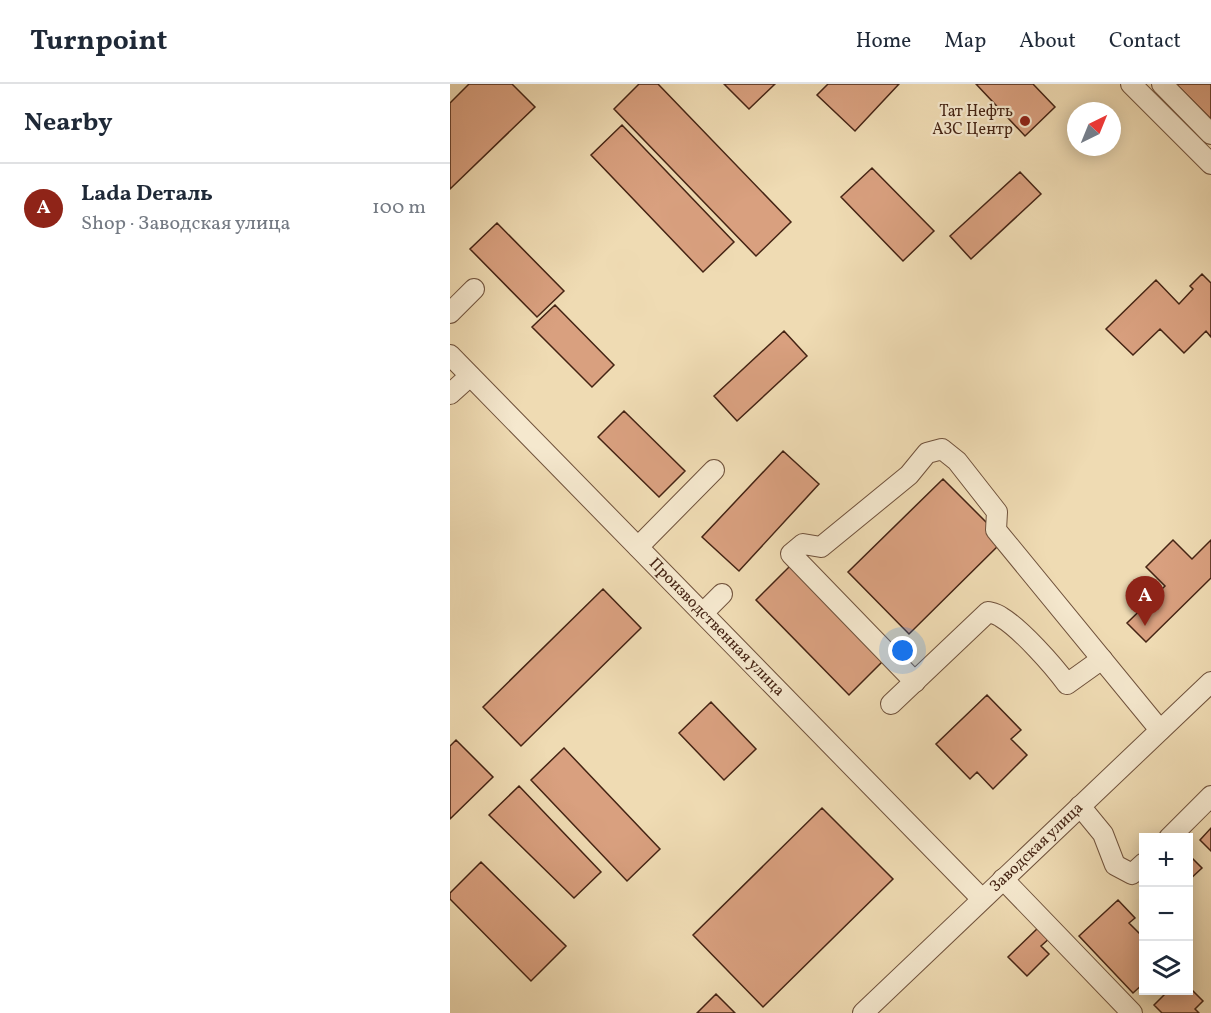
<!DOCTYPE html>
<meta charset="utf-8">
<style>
body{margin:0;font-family:Vollkorn,serif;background:#f6f6f7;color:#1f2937}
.controls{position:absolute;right:18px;bottom:18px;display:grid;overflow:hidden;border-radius:0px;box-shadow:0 3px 15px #0003}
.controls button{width:54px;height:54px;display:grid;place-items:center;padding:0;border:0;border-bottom:2px solid #e0e1e3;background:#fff;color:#1f2937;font:30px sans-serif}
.compass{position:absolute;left:617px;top:18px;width:54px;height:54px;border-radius:50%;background:#fff;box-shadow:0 3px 15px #0003;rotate:43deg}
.you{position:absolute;left:453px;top:567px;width:21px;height:21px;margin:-15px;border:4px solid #fff;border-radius:50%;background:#1a73e8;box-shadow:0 0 0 9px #1a73e833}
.badge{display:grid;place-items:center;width:39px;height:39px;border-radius:50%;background:#8f2418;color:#fff;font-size:20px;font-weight:700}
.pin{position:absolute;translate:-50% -50px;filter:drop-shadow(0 2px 3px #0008)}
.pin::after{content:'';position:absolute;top:32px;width:21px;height:18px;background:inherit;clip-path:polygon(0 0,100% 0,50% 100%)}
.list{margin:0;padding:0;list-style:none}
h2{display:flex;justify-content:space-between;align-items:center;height:78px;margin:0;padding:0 24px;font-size:26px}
h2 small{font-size:20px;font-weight:400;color:#747a83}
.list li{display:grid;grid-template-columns:39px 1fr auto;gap:18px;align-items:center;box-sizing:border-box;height:90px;padding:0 24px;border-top:2px solid #e0e1e3}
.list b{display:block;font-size:22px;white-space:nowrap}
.list p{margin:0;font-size:20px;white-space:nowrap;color:#747a83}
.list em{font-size:20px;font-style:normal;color:#747a83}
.icon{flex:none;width:33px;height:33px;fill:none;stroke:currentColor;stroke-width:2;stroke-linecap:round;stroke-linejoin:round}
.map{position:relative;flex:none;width:761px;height:929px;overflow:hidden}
header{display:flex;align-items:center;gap:36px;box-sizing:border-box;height:84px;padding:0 30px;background:#fff;border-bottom:2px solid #e0e1e3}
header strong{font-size:28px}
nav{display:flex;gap:33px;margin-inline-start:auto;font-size:21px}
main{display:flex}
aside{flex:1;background:#fff}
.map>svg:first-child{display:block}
.building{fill:#d9a07f;stroke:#452414;stroke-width:1.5}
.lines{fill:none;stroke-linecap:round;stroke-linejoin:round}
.minor-casing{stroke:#70523c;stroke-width:22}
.minor{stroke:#f5e8ce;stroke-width:20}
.poi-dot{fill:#8f2418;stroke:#f5e8ce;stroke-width:2}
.labels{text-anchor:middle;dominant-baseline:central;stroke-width:4.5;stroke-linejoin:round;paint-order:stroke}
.poi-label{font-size:16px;fill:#452414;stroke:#f5e8ce;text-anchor:end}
.street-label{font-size:16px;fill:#452414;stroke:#f5e8ce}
</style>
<header>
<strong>Turnpoint</strong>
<nav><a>Home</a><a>Map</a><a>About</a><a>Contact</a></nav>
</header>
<main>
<aside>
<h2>Nearby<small></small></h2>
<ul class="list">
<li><span class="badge">A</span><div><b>Lada Dеталь</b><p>Shop · Заводская улица</p></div><em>100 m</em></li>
</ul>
</aside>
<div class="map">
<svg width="761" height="929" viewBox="0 0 761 929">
<rect width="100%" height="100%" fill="#efdbb3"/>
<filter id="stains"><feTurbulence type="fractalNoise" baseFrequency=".00333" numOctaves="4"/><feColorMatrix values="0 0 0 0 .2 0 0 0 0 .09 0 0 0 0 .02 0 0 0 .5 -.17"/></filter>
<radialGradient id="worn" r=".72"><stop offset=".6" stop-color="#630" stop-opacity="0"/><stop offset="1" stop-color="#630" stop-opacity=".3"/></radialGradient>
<path class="building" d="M19,0H62L85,23L0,105V19Z
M189,0H208L341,138L306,172L164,25Z
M274,0H325L299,25Z
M378,0H449L405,47L367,11Z
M526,0H583L605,23L575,52Z
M726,0H761V35Z
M172,41L284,158L253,188L141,71Z
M422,84L484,147L453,177L391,113Z
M570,88L591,110L521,175L500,152Z
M47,139L114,207L87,233L20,165Z
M752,190L761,199V253L756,247L734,269L710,245L683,271L656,245L706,196L729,220L743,205L740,202Z
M105,221L164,281L142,303L82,243Z
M334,247L357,272L287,337L264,312Z
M174,327L235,387L209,413L148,353Z
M333,367L369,400L289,487L252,453Z
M493,395L554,456L459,550L398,488Z
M723,456L742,475L761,456V494L696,558L677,539L715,502L696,483Z
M341,481L434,576L399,611L306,516Z
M153,505L191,544L71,662L33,623Z
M537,611L571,646L561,655L577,671L543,705L527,688L520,695L486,660Z
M261,618L306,665L274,696L229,649Z
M6,656L43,693L0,735V662Z
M114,664L210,765L177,797L81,696Z
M69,702L151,788L124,814L39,731Z
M372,724L443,795L313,923L243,851Z
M761,744V767L750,756Z
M738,770L752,784L738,797Z
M31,778L116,862L81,897L0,815V809Z
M668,816L685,834L679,839L694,854V899L683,909L629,852Z
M591,841L602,852L591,862L599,870L577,892L558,873Z
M738,902L753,917L745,925L749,929H712L704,921L719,906H738Z
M266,910L285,929H247Z"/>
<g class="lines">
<g class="minor-casing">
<g id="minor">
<path d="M681,0L761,80"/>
<path d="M712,0L761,50"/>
<path d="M0,229L24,205"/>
<path id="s1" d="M0,271L532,815"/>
<path d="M0,310L20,292"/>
<path d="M188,463L264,386"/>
<path d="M253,529L272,510"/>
<path d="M465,598L341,470L353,460L371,463L459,391L477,369L492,365L507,377L547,428L546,446L710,646"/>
<path d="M441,620L538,528C542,529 547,530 551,533C571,545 603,581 617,600L652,575"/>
<path d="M630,722L653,750L665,781L682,790L694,779"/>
<path d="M719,754L761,712"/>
<path d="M553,795L682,929"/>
<path id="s2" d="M413,929L761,598"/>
</g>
</g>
<use href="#minor" class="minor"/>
</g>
<circle class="poi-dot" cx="575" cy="37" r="6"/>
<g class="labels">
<g class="poi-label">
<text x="563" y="28">Тат Нефть<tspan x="563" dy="18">АЗС Центр</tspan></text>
</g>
<g class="street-label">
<text stroke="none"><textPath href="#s1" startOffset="381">Производственная улица</textPath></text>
<text stroke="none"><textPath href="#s2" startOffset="240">Заводская улица</textPath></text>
</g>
</g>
<rect width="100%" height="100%" filter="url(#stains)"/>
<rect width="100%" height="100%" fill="url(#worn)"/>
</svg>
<div class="controls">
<button>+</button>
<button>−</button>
<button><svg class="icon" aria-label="layers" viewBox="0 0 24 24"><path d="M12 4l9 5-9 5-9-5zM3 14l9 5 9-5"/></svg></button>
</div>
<svg class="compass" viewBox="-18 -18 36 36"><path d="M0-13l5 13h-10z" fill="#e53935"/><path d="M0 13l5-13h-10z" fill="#747a83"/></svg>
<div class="you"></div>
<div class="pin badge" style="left:695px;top:542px">A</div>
</div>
</main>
